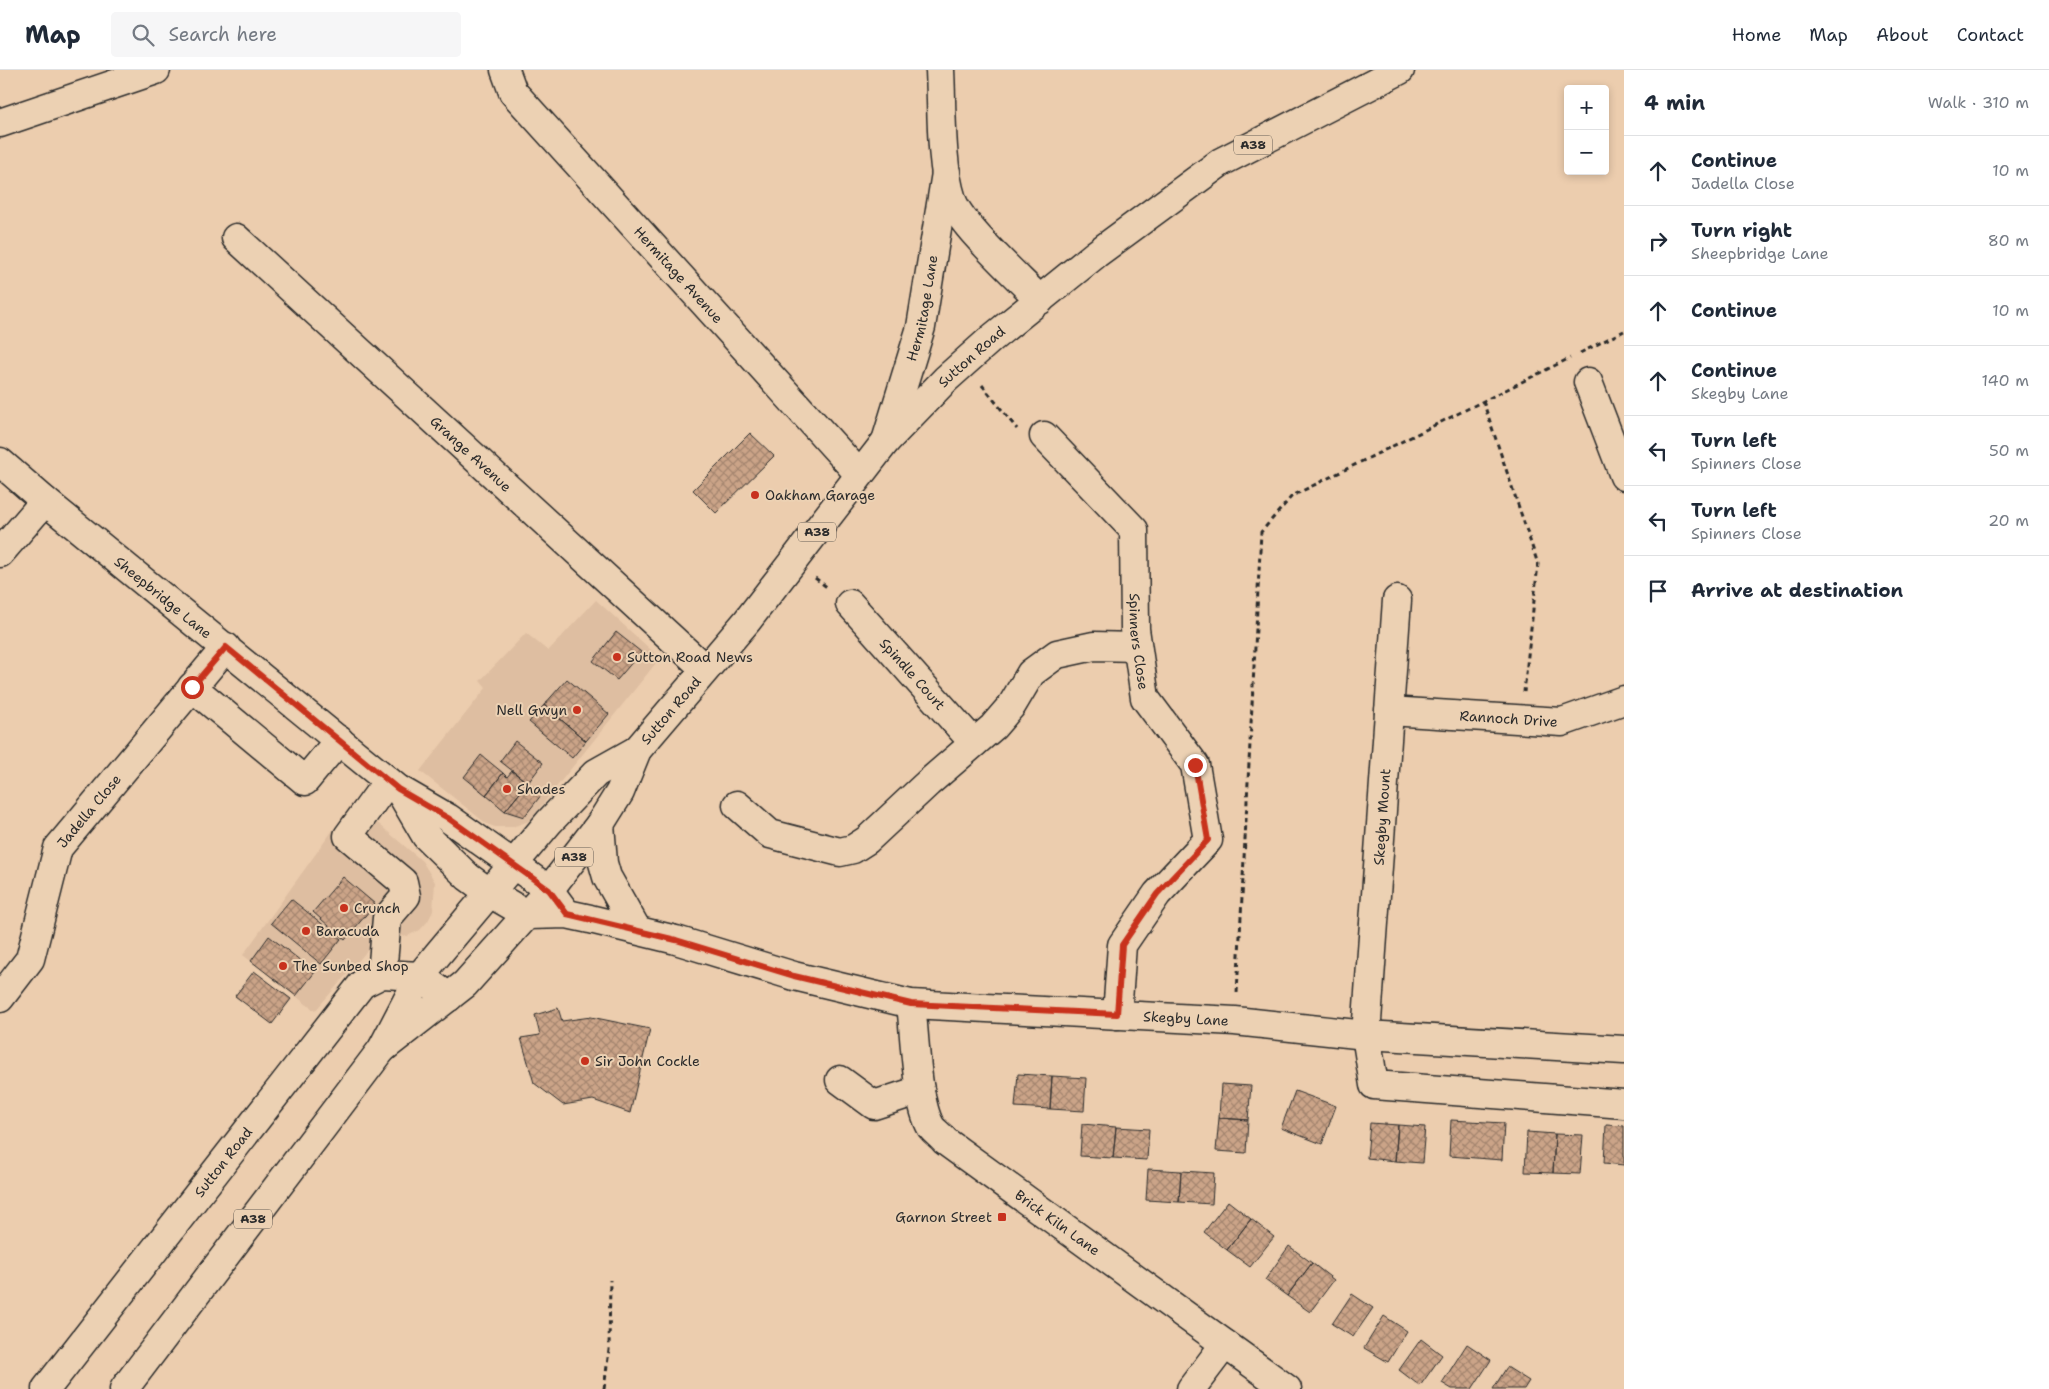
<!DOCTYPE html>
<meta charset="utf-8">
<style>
body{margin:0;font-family:"Shantell Sans",sans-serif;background:#f6f6f7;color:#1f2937}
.controls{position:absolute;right:15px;top:15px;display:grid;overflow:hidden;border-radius:5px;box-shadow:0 2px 8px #0003}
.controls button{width:45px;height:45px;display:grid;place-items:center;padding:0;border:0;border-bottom:1px solid #e0e1e3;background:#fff;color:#1f2937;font:25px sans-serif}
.stop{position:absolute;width:15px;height:15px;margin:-11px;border:4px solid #c8321e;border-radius:50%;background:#fff}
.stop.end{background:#c8321e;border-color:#fff;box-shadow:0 1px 5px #0008}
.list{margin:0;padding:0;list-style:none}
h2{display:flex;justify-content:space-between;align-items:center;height:65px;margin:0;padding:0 20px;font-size:21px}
h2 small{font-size:16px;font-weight:400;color:#747a83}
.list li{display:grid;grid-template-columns:32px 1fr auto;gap:15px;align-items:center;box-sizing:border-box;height:70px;padding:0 20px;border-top:1px solid #e0e1e3}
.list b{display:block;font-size:19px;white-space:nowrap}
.list p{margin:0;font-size:16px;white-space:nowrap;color:#747a83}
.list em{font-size:16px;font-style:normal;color:#747a83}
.icon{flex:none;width:28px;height:28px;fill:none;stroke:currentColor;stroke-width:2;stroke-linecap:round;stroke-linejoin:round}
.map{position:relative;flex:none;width:1624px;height:1319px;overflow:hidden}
header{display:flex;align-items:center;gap:30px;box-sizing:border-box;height:70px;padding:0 25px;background:#fff;border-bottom:1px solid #e0e1e3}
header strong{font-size:24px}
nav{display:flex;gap:28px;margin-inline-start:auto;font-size:18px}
.search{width:350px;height:45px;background:#f6f6f7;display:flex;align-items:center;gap:12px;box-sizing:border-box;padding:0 18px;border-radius:5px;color:#747a83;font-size:19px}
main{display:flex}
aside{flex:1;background:#fff}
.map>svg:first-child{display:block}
.built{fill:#debea1}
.building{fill:url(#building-cross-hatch);stroke:#2b2b2b}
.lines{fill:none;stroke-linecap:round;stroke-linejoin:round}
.minor-casing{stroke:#2b2b2b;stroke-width:31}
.major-casing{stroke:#2b2b2b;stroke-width:31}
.highway-casing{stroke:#2b2b2b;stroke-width:31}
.path{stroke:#2b2b2b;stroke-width:3;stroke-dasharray:5 4;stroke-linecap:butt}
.minor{stroke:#ecd1b3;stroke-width:28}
.major{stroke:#ecd1b3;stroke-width:28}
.highway{stroke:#ecd1b3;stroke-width:28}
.route{stroke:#c8321e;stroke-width:6}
.poi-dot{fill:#c8321e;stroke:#ecd1b3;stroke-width:2}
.labels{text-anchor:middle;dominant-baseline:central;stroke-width:4;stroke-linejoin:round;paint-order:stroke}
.shield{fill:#ecd1b3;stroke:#655d54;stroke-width:1}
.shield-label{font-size:12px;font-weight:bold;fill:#2b2b2b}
.street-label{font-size:14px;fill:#2b2b2b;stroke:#ecd1b3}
.poi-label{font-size:14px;fill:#2b2b2b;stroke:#ecd1b3;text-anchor:start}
</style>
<header>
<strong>Map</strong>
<div class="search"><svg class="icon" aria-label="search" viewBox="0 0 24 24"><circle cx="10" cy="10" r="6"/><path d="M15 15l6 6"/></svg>Search here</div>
<nav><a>Home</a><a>Map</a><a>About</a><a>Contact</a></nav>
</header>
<main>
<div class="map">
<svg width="1624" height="1319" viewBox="0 0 1624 1319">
<defs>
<pattern id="building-cross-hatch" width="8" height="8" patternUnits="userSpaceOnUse" patternTransform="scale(1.25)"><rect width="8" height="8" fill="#cba488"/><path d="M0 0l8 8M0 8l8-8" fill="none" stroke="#a5866f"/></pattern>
</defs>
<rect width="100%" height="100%" fill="#eccdae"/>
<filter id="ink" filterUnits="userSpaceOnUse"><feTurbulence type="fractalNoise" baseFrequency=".02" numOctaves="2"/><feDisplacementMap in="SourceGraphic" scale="10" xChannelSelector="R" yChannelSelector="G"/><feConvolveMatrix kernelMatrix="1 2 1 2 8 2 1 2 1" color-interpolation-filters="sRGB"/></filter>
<g filter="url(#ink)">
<path class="built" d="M596,530L660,588L529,751L512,757H495L487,754L420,701L486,618L480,611L526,563L548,581Z
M353,732L422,791L435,812L433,841L428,851L420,860L407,866L379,867L315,941L243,885Z"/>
<path class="building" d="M750,363L774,386L716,443L693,420Z
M616,562L641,582L617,610L593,591Z
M567,609L609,644L586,671L544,635Z
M544,635L586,671L572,688L529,652Z
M515,671L543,693L528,713L500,691Z
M481,685L503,703L486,725L464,707Z
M512,701L528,713L505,741L486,725L503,703L507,707Z
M528,713L542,724L524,747L505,741Z
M343,807L375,834L345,870L313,842Z
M291,829L341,869L321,894L271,853Z
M269,866L315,902L296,926L251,891Z
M254,901L291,929L272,954L235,926Z
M558,938L562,951L591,947L650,959L630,1043L593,1030L563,1035L534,1013L521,968L540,965L535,945Z
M1018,1004L1052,1006L1050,1039L1015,1037Z
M1052,1006L1086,1008L1084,1041L1050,1039Z
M1221,1014L1251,1016L1248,1050L1219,1048Z
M1295,1021L1336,1036L1322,1074L1281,1058Z
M1219,1048L1248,1050L1246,1083L1216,1081Z
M1451,1050L1504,1053L1502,1090L1449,1086Z
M1370,1053L1398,1055L1395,1091L1367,1088Z
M1082,1054L1116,1057L1113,1088L1080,1086Z
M1398,1055L1425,1057L1422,1093L1395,1091Z
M1606,1055L1624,1056V1095L1604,1093Z
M1116,1057L1149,1059L1147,1090L1113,1088Z
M1527,1062L1555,1064L1553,1103L1525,1102Z
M1555,1064L1583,1065L1580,1104L1553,1103Z
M1148,1099L1181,1101L1179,1132L1146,1130Z
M1181,1101L1214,1103L1212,1134L1179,1132Z
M1228,1131L1251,1149L1227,1180L1204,1162Z
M1251,1149L1274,1167L1250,1197L1227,1180Z
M1289,1176L1312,1193L1287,1226L1265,1210Z
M1312,1193L1334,1210L1310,1242L1287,1226Z
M1352,1224L1373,1238L1353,1267L1332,1254Z
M1384,1246L1407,1261L1388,1292L1364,1278Z
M1421,1269L1442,1285L1420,1316L1399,1300Z
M1467,1274L1491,1290L1472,1319H1452L1442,1313Z
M1507,1297L1529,1311L1524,1319H1493Z"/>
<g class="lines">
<g class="minor-casing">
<g id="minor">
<path id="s1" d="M505,0L513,22L859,404"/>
<path d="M940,0C942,38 940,94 952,130C960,155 1019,208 1040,230"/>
<path d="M0,53L156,0"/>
<path id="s2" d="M236,168L705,599"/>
<path d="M1588,312L1624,406"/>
<path id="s3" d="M1044,366L1134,460L1135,559L1145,628L1195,695L1208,770L1157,824L1122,875L1117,945"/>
<path id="s4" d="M886,371L921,257L946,103"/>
<path id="s5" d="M0,392L45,431L398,719L448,748L513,794"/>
<path d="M0,483L45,431"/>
<path d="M1397,530L1366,965L1374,1015L1624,1034"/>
<path id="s6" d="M850,534L974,673"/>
<path d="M192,617L305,711L339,670"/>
<path id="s7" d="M1389,641L1562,652L1624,630"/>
<path d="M399,720L426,766L468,807L490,823"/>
<path d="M737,735L770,764L840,782L853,779L867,770L928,713L993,657L1012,635L1031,603L1057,584L1094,576L1136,577"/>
<path d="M382,904L387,848L406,826L403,812L348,766L388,711"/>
<path id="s8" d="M0,928L30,889L58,778L226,577"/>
<path id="s9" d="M911,934C915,966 916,1031 931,1057C935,1062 941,1066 945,1071L1287,1319"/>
<path d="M840,1010L874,1035L920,1020"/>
<path id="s10" d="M46,1319L362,914L382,904L420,906L449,927"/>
<path d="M1191,1319L1225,1274"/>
</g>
</g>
<g class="major-casing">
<g id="major">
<path d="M600,754L603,793L607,807L637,860"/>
<path d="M513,794L549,820L563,839"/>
<path id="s11" d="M490,823L528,845L567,844L590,849L676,870L794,906L911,934L1235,951L1366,965L1624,980"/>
</g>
</g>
<g class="highway-casing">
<g id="highway">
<path id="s12" d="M382,979L465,914L549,820L600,754L620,722L637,680L747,551L886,371L946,309L992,268L1096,184L1221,92L1400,0"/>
<path d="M124,1319L382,979L420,906L438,884L549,752L596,703L637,680"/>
</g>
</g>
<path class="path" d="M1580,283L1624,261
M982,315L1017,359
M1483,331L1538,494L1524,622
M815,508L828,518
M1237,923L1261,462L1292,426L1570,288
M604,1319L609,1280L610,1210"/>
<use href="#minor" class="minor"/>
<use href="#major" class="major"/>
<use href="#highway" class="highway"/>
</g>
</g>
<g class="lines" filter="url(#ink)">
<path class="route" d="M192,617L226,577L398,719L448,748L549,820L567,844L676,870L794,906L911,934L1117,944L1122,875L1157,824L1208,770L1195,695"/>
</g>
<g class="poi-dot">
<circle cx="755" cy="425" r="5"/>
<circle cx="617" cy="587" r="5"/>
<circle cx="577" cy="640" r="5"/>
<circle cx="507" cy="719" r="5"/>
<circle cx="344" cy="838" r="5"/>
<circle cx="306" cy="861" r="5"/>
<circle cx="283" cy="896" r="5"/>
<circle cx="585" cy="991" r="5"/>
<rect x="997" y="1142" width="10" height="10" rx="2.5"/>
</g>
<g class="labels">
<g class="shield">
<rect x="1234" y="65.5" width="38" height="19" rx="4"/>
<rect x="798" y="452.5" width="38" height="19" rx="4"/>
<rect x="555" y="777.5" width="38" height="19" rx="4"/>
<rect x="234" y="1139.5" width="38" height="19" rx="4"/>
</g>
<g class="shield-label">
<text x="1253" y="75">A38</text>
<text x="817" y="462">A38</text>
<text x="574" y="787">A38</text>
<text x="253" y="1149">A38</text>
</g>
<g class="street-label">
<text stroke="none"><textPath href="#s1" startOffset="270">Hermitage Avenue</textPath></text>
<text stroke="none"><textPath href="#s4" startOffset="138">Hermitage Lane</textPath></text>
<text stroke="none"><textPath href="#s12" startOffset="915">Sutton Road</textPath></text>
<text stroke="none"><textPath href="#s2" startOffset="319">Grange Avenue</textPath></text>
<text stroke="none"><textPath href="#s5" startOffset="212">Sheepbridge Lane</textPath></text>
<text stroke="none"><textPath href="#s3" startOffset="242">Spinners Close</textPath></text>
<text stroke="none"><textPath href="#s6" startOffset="94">Spindle Court</textPath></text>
<text stroke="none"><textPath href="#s12" startOffset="450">Sutton Road</textPath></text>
<text stroke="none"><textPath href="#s7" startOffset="120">Rannoch Drive</textPath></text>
<text stroke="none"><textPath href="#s8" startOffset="212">Jadella Close</textPath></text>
<text transform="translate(1382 747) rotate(-86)">Skegby Mount</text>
<text stroke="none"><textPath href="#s11" startOffset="714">Skegby Lane</textPath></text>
<text stroke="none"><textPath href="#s10" startOffset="288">Sutton Road</textPath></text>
<text stroke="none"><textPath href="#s9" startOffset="284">Brick Kiln Lane</textPath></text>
</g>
<g class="poi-label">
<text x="765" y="425">Oakham Garage</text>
<text x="627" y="587">Sutton Road News</text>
<text x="567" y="640" text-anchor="end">Nell Gwyn</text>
<text x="517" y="719">Shades</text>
<text x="354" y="838">Crunch</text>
<text x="316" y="861">Baracuda</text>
<text x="293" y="896">The Sunbed Shop</text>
<text x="595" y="991">Sir John Cockle</text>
<text x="992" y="1147" text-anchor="end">Garnon Street</text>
</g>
</g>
</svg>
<div class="controls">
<button>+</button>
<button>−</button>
</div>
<div class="stop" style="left:192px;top:617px"></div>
<div class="stop end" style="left:1195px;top:695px"></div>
</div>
<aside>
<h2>4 min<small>Walk · 310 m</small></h2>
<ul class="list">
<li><svg class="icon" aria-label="ahead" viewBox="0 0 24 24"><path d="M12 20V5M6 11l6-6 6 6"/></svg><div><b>Continue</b><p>Jadella Close</p></div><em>10 m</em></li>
<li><svg class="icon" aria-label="right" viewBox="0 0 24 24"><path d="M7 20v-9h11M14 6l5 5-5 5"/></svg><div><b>Turn right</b><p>Sheepbridge Lane</p></div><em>80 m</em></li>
<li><svg class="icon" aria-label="ahead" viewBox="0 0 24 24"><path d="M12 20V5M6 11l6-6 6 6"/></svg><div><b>Continue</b></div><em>10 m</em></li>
<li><svg class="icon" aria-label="ahead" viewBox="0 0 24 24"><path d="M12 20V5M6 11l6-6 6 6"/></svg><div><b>Continue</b><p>Skegby Lane</p></div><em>140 m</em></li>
<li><svg class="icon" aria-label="left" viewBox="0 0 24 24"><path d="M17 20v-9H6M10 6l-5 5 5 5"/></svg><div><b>Turn left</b><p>Spinners Close</p></div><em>50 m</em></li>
<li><svg class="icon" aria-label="left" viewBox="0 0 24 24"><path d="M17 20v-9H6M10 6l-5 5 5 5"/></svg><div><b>Turn left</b><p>Spinners Close</p></div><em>20 m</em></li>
<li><svg class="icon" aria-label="arrive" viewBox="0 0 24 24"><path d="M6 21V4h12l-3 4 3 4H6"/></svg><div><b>Arrive at destination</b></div></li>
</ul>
</aside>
</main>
